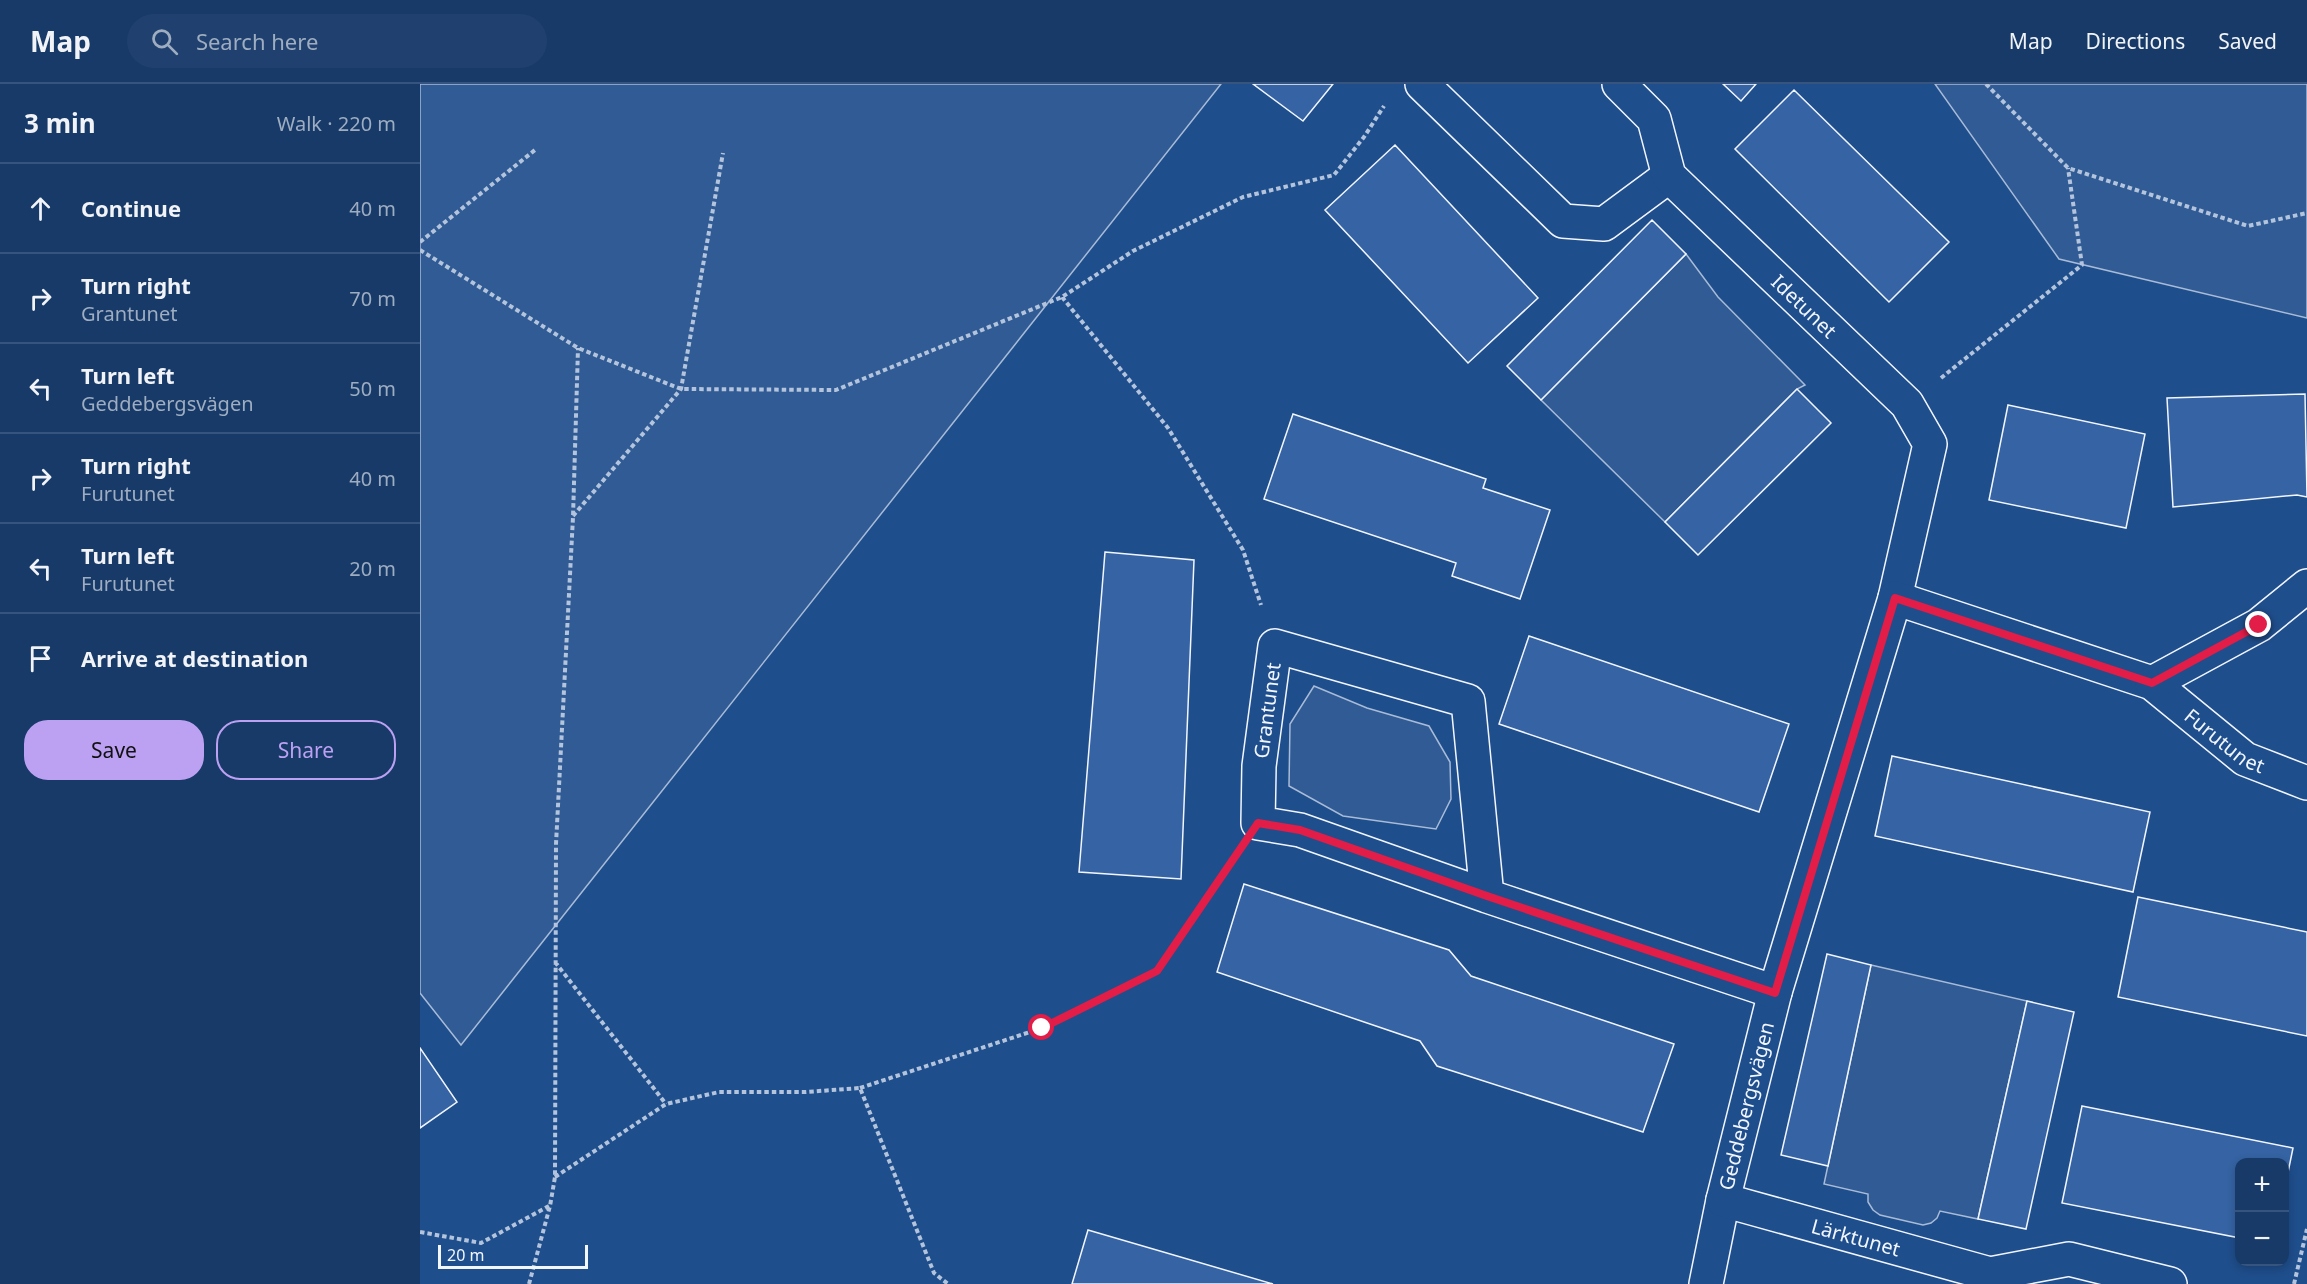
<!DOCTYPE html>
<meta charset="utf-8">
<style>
body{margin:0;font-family:"Noto Sans",sans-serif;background:#20416f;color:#f1f3f6}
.controls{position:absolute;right:18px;bottom:18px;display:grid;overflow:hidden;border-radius:12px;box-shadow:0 3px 9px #0003}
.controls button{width:54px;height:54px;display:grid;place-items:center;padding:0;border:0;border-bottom:2px solid #36547d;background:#173a69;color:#f1f3f6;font:30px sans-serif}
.scale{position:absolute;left:18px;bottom:15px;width:150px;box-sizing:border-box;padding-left:6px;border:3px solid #f2f6ff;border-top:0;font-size:16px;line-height:21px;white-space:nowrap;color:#f2f6ff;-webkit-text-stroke:4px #1f4e8c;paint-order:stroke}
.stop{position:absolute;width:18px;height:18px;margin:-14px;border:4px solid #e11d48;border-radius:50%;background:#fff}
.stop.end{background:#e11d48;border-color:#fff;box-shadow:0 2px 6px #0008}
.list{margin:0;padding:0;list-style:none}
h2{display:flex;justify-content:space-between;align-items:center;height:78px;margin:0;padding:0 24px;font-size:26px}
h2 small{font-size:20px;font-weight:400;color:#9eadc0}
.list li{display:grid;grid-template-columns:39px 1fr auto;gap:18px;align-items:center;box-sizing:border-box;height:90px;padding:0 24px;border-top:2px solid #36547d}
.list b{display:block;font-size:22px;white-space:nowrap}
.list p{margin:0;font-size:20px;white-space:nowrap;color:#9eadc0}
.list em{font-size:20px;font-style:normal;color:#9eadc0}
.actions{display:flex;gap:12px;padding:18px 24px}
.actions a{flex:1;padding:14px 0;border:2px solid #bca0f2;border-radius:24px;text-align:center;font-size:21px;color:#bca0f2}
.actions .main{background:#bca0f2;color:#111}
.icon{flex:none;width:33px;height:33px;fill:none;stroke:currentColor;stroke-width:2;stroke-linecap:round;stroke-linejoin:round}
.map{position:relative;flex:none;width:1887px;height:1200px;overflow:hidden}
header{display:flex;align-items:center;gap:36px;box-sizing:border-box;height:84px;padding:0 30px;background:#173a69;border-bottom:2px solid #36547d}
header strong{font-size:28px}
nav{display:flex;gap:33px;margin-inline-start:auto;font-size:21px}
.search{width:420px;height:54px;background:#20416f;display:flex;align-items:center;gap:15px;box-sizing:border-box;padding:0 21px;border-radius:33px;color:#9eadc0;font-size:22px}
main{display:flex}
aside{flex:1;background:#173a69}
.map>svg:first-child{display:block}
.built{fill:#305b95;stroke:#a8bbd7;stroke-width:1.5}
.building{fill:#3563a3;stroke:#f2f6ff;stroke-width:1.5}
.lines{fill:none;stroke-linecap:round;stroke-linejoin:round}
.minor-casing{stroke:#f2f6ff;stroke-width:36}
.path{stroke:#b3c4dc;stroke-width:4;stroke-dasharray:4.5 3;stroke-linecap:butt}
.minor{stroke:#1f4e8c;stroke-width:33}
.route{stroke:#e11d48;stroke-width:8}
.labels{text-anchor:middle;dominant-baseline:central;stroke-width:4.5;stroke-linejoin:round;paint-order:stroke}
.street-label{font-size:20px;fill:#f2f6ff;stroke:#1f4e8c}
</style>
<header>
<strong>Map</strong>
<div class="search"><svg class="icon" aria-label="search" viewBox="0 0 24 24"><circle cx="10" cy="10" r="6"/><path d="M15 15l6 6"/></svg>Search here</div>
<nav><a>Map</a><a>Directions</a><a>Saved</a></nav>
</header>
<main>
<aside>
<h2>3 min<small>Walk · 220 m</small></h2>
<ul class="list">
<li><svg class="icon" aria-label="ahead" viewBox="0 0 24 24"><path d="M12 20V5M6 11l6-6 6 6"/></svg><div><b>Continue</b></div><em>40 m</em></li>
<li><svg class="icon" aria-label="right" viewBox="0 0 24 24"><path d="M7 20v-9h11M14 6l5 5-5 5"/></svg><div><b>Turn right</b><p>Grantunet</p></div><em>70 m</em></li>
<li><svg class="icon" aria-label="left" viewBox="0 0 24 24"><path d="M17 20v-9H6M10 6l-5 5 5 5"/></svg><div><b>Turn left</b><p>Geddebergsvägen</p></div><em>50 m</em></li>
<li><svg class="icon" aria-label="right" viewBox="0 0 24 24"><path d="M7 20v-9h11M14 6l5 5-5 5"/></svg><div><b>Turn right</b><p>Furutunet</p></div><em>40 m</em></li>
<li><svg class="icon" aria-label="left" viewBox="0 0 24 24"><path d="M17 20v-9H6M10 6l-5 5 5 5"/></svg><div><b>Turn left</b><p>Furutunet</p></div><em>20 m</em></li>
<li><svg class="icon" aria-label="arrive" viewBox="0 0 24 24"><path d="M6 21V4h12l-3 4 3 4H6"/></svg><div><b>Arrive at destination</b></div></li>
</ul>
<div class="actions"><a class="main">Save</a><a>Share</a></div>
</aside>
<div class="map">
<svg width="1887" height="1200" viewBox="0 0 1887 1200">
<rect width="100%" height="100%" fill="#1f4e8c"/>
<path class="built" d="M0,0H801L41,961L0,909Z
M1515,0H1887V234L1639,175Z
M1266,170L1298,213L1385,301L1377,305L1245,438L1121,316Z
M894,602L947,624L1009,642L1030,678L1031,715L1016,745L923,732L869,702L870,640Z
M1451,881L1607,917L1558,1135L1520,1127L1517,1134L1511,1139L1503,1141L1460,1131L1453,1126L1448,1118V1110L1404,1100Z"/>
<path class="building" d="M833,0H913L883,37Z
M1303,0H1336L1321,17Z
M1374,6L1529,158L1469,218L1315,65Z
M975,61L1118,214L1048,279L905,126Z
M1232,136L1266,170L1121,316L1087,282Z
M1377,305L1411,339L1278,471L1245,438Z
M1885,310L1887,413L1877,411L1753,423L1747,314Z
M1588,321L1725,350L1706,444L1569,416Z
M873,330L1066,395L1063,404L1130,426L1100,515L1032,492L1036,479L844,415Z
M685,468L774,476L761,795L659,788Z
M1109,552L1369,640L1339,728L1079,640Z
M1472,672L1730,728L1713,808L1455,752Z
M824,800L1029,866L1051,892L1254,960L1223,1048L1017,982L1000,957L797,888Z
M1718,813L1887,848V952L1698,913Z
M1407,870L1451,881L1408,1082L1361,1071Z
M1607,917L1654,928L1606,1145L1558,1135Z
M0,964L37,1018L0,1044Z
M1662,1022L1873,1064L1864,1108V1078H1820V1154L1642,1119Z
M668,1146L853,1200H652Z"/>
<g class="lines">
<g class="minor-casing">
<g id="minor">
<path d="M1002,0L1143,137L1184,140L1249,92"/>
<path id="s1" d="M1199,0L1234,35L1249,92L1487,320L1510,360L1475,514L1355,908L1303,1116L1286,1200"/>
<path id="s2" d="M1475,514L1732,599L1825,675L1887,699"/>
<path d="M1732,599L1839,541L1887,502"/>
<path id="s3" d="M1067,812L880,746L838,739L839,682L855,562L1048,617L1067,812L1355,908"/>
<path id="s4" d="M1303,1116L1570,1190L1649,1175L1750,1200"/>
</g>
</g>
<path class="path" d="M1566,0L1648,84L1828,142L1887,129
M0,158L115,66
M0,166L158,264L261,305L416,306L642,213L713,167L823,113L914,91L944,53L964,22
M642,213L748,344L823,466L841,521
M1521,294L1662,181L1648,84
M153,432L261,305L303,69
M135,878L246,1020
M440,1004L622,944L737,887L815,773
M135,1093L246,1020L299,1008H386L440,1004L514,1189L528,1200
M0,1148L61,1159L129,1122
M109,1200L130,1122L135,1093L136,760L153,433L158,264
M1874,1200L1887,1145"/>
<use href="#minor" class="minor"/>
</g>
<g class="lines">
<path class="route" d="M622,944L737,887L838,739L880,746L1067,812L1355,909L1475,514L1732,599L1839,541"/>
</g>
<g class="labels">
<g class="street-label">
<text stroke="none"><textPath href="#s1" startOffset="296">Idetunet</textPath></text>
<text stroke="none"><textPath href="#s3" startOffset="354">Grantunet</textPath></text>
<text stroke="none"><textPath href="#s2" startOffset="364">Furutunet</textPath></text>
<text transform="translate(1326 1022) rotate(-76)">Geddebergsvägen</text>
<text stroke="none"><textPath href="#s4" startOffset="138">Lärktunet</textPath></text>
</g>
</g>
</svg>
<div class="controls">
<button>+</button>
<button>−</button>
</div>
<div class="scale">20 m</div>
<div class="stop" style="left:622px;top:944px"></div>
<div class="stop end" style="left:1839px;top:541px"></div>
</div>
</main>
